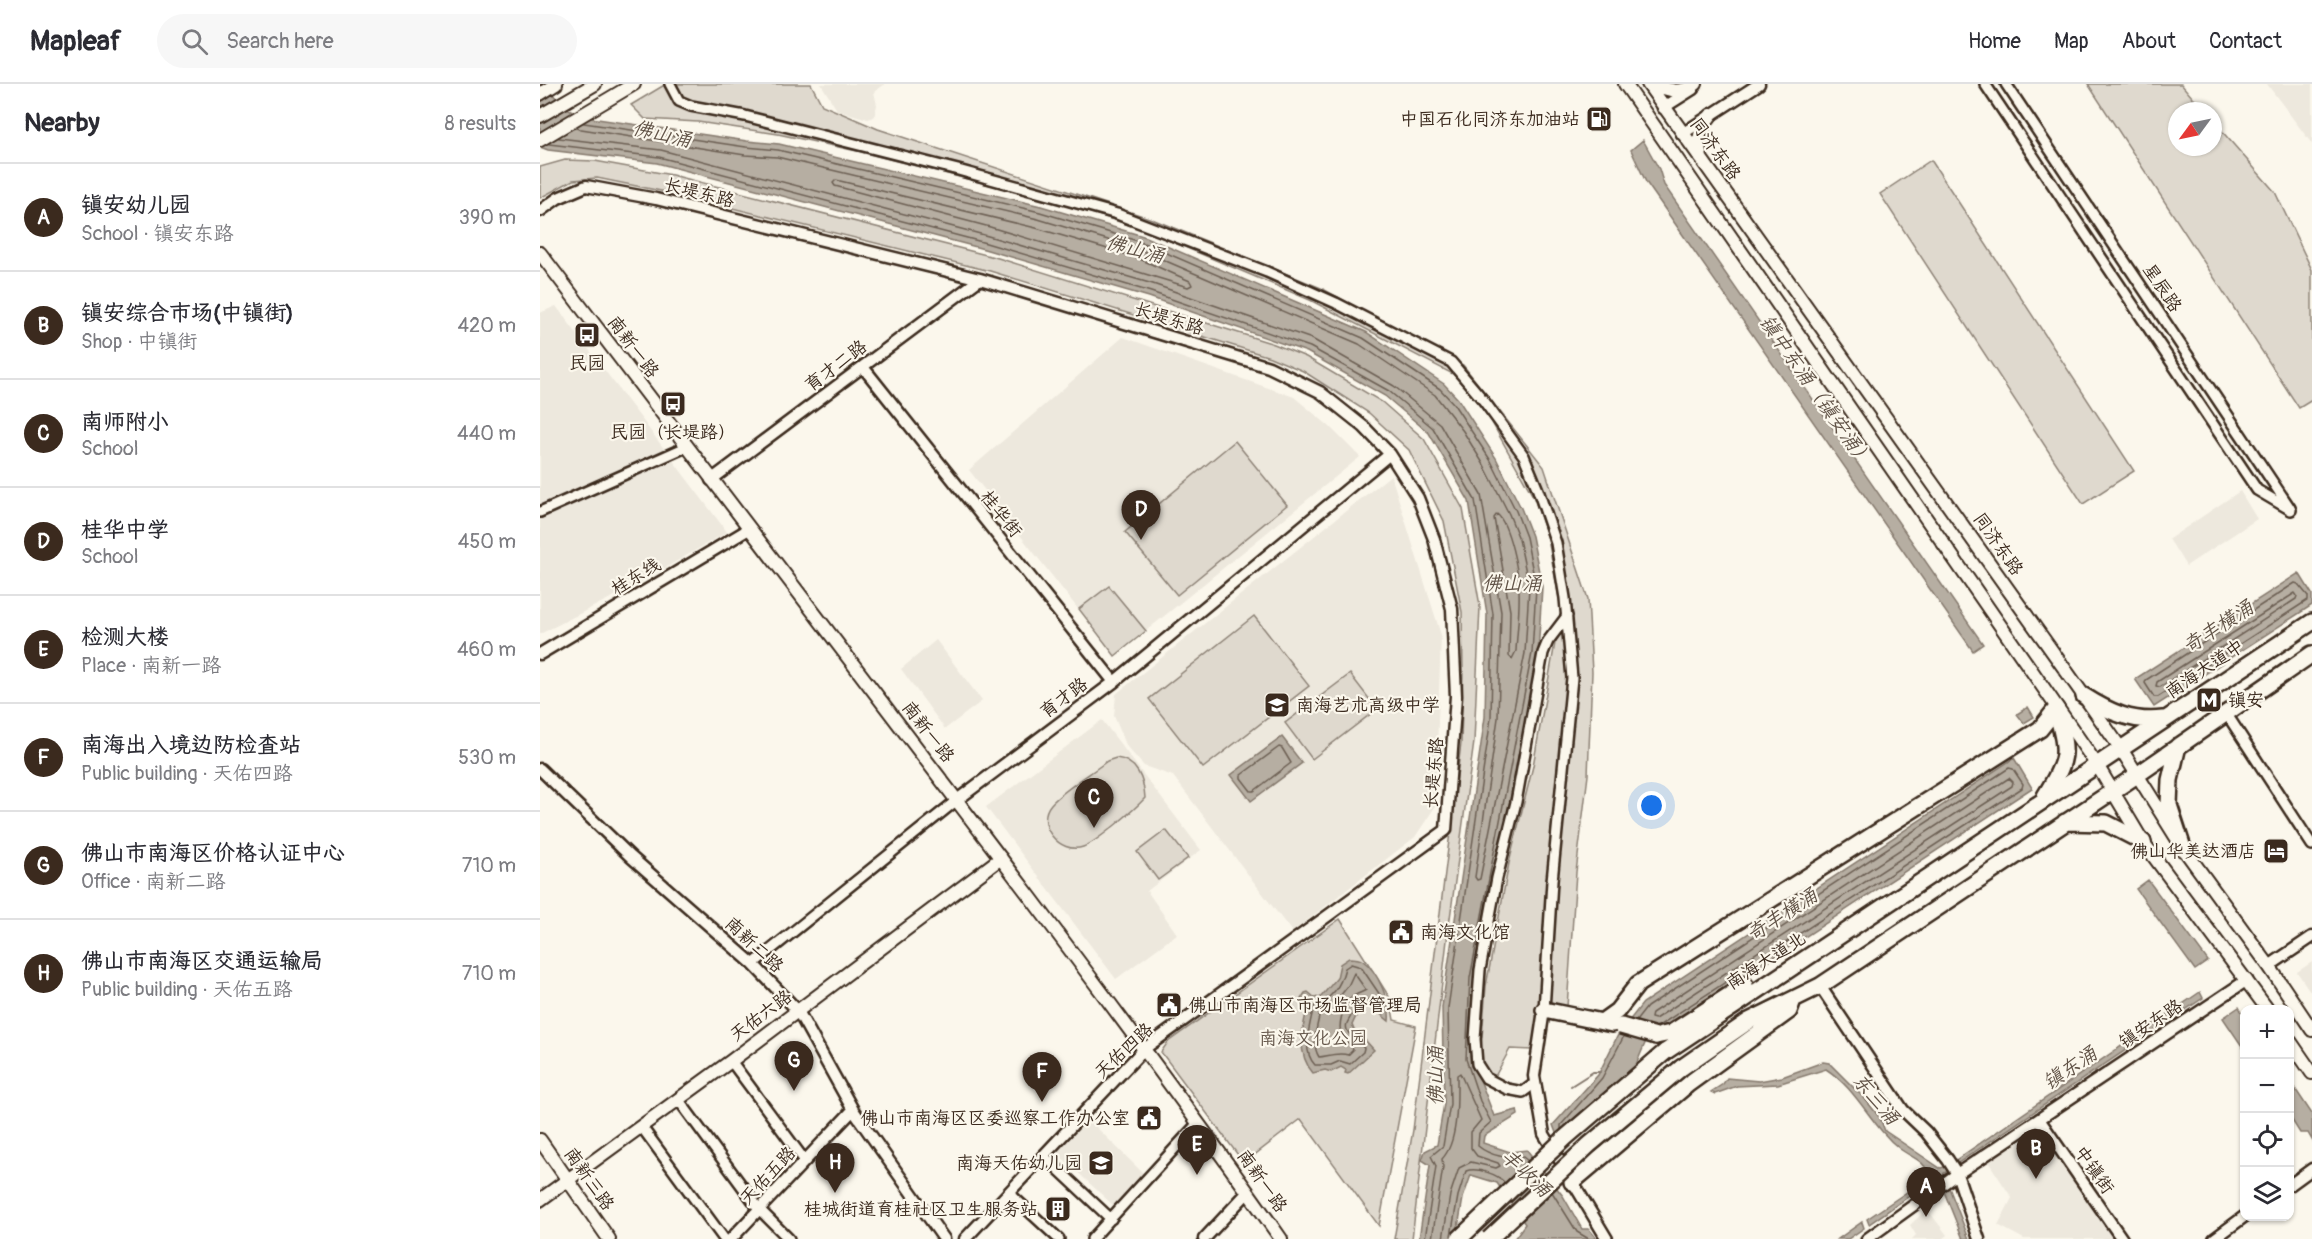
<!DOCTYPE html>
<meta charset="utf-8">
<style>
body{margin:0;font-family:Pangolin,"LXGW WenKai TC",sans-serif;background:#f7f7f7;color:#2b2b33}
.controls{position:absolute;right:18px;bottom:18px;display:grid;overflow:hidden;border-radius:12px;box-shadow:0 2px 4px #0004}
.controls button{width:54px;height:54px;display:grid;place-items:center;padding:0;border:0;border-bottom:2px solid #e1e1e2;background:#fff;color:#2b2b33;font:30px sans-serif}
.compass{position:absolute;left:1628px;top:18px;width:54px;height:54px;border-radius:50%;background:#fff;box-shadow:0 2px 4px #0004;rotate:237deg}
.you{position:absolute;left:1112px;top:722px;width:21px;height:21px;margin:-15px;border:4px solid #fff;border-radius:50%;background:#1a73e8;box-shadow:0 0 0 9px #1a73e833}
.badge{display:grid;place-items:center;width:39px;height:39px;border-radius:50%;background:#3b2a1e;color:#fff;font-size:20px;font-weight:700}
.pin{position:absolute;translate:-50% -50px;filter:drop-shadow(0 2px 3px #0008)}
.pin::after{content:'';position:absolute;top:32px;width:21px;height:18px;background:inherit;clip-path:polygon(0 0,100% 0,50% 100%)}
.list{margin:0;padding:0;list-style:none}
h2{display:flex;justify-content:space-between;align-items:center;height:78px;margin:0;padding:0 24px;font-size:26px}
h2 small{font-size:20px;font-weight:400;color:#7c7c81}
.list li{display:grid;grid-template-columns:39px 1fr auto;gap:18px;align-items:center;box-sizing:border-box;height:108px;padding:0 24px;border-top:2px solid #e1e1e2}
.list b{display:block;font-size:22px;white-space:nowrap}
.list p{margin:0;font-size:20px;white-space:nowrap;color:#7c7c81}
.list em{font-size:20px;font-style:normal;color:#7c7c81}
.icon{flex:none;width:33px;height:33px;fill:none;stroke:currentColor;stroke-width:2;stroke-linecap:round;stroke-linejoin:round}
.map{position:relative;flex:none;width:1772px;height:1155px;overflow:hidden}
header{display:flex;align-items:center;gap:36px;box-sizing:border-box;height:84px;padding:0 30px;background:#fff;border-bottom:2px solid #e1e1e2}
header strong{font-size:28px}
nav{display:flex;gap:33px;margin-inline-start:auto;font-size:21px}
.search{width:420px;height:54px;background:#f7f7f7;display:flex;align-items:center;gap:15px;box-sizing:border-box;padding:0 21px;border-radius:33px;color:#7c7c81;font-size:22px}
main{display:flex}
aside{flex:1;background:#fff}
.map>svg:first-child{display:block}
.built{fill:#ede8dd}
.green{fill:#dfd9ce;stroke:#8d8276;stroke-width:1.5}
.water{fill:#b6aea2;stroke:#85796d;stroke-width:1.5}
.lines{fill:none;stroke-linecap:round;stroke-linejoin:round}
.shore{stroke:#6c5f53;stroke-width:1.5}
.stream{stroke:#85796d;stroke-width:2}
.minor-casing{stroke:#3b2a1e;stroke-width:14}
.tertiary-casing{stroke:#3b2a1e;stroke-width:15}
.secondary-casing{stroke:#3b2a1e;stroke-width:16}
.trunk-casing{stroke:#3b2a1e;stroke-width:20}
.minor{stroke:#fbf7ec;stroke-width:9}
.tertiary{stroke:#fbf7ec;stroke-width:10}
.secondary{stroke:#fbf7ec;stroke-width:12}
.trunk{stroke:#fbf7ec;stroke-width:15}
.trunk-bridge-casing{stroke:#3b2a1e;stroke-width:20;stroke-linecap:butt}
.trunk-bridge{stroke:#fbf7ec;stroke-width:15}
.labels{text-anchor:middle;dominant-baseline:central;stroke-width:4.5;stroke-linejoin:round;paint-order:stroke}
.poi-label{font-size:18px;fill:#3b2a1e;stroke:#fbf7ec;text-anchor:end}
.street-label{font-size:18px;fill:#3b2a1e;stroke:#fbf7ec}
.park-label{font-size:18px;fill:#64564a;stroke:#fbf7ec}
.water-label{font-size:20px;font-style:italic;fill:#605246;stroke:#fbf7ec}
</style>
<header>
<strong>Mapleaf</strong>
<div class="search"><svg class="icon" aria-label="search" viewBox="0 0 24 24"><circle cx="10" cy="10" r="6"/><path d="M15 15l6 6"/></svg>Search here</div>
<nav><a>Home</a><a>Map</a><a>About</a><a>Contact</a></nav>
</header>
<main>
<aside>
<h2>Nearby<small>8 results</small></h2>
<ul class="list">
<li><span class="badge">A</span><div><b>镇安幼儿园</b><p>School · 镇安东路</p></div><em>390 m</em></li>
<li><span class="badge">B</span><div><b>镇安综合市场(中镇街)</b><p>Shop · 中镇街</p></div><em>420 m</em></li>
<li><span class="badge">C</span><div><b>南师附小</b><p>School</p></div><em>440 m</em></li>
<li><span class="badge">D</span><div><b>桂华中学</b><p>School</p></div><em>450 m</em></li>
<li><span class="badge">E</span><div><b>检测大楼</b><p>Place · 南新一路</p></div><em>460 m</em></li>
<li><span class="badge">F</span><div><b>南海出入境边防检查站</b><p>Public building · 天佑四路</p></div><em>530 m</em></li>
<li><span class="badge">G</span><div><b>佛山市南海区价格认证中心</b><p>Office · 南新二路</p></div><em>710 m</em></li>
<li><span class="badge">H</span><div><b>佛山市南海区交通运输局</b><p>Public building · 天佑五路</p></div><em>710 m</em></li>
</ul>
</aside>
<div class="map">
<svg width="1772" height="1155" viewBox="0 0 1772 1155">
<rect width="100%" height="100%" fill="#fbf7ec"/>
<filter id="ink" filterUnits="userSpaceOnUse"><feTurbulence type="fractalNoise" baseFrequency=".0167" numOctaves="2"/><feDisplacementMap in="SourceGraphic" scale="12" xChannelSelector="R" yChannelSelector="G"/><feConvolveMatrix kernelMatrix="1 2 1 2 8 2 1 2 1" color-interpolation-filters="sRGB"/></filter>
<g filter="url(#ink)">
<path class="built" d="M281,0H345L334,8L337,21L334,33L328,35L297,26Z
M1727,0H1772V60Z
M16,222L187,448L94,502L0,550V229Z
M583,253L754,313L789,342L820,373L575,572L429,386Z
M851,391L901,551L895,723L875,753L752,848L633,692L604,682L587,663L574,632L576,610Z
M1700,407L1717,435L1646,482L1629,455Z
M396,556L442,617L405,645L361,585Z
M562,636L661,766L607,807L637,850L576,895L446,723Z
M1772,878V910L1757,888Z
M548,1035L605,1091L575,1123L516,1068Z
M1498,1044L1573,1155H1484L1458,1141L1472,1114L1447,1076Z
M1387,1125L1407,1151L1402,1155H1372L1376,1151L1370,1141Z"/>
<path class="green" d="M126,0H271L282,21L338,45L612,135L781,204L923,281L1004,383L1048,515L1052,588L1048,691L1036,788L1027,923L1001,921L992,966L970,965L953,996L940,979L946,902L969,779L993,682L1015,559L1024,541L1008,455L994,414L951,337L931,310L913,290L770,216L602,145L517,118L317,67L238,50L158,38L105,35L91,21Z
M1548,0H1641L1664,27H1637V63H1673V37L1735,108L1772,186V316L1759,324Z
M25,76L55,77L132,91L458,174L734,260L766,273L842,318L884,355L923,425L940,522L934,658L907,856L872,1155H854L873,1046L921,660L923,586L922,528L904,437L869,366L829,329L763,287L730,273L450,187L131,109L57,94L33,96L0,114V83Z
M1391,76L1594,387L1543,420L1340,110Z
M695,357L747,421L637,511L585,448Z
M569,502L606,547L575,572L539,525Z
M714,532L769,602L663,684L609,615Z
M810,590L837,625L772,675L745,639Z
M576,674C597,676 604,696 605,714C595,725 557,758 543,763C520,771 494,740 511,720C522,707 553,688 567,677Z
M626,746L648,774L618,796L597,768Z
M800,835L850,914L854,936L876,942L839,1142L761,1035L704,1079L621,968L628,958Z"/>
<path class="water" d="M0,0H4L23,22L44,33L207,57L239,60L501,122L603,152L826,248L904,300L918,315L956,374L981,424L992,452L1002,503L998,570L936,894L932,975L954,1032L977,1026L978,1031L944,1052L943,1059L970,1068L987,1066L1023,1112L1042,1145H1049L1057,1155H974L985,1140L957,1099L931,1091L923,1114L916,1155H879L890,1081L882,1076L885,1067L897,1061L904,1020L902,923L945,633L947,530L929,417L889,349L845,312L767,268L609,213L444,165L117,79L8,66L0,63Z
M1103,56L1119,85L1124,101L1443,560L1433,567L1106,98L1091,66Z
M1759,489L1772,510V521L1614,623L1595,595Z
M1488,623L1494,633L1484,639L1477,630Z
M742,653L762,679L711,717L691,691Z
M1474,674L1492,704L1106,957L1095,983L1076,1006L1021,1062L1013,1041L1058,991L1078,951L1103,919Z
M1608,796L1668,877L1655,886L1596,805Z
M809,874C814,874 819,874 823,877C838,887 851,919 849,937L829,921H824L819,926L812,941L814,946L818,948L834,966L808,990L805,989L806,986L801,983L791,988L785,986L773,989C756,969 762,945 768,921L761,915L765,909L768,908L774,913L780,914L797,894L800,880Z
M1660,908L1663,914L1415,1081L1413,1078Z
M1699,923L1704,932V965L1683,934Z
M1283,978L1289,979L1325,1015L1340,1034L1345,1047L1400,1084L1409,1082L1411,1085L1404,1089L1401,1095L1391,1097L1329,1140L1327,1135L1389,1093C1386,1076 1372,1074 1360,1065C1331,1042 1318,1006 1286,985L1238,1000L1197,1002L1175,1010L1171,1008L1183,1000L1187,994L1219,997L1242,993Z
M1750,997L1772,1030V1056L1768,1049H1760L1750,1033Z
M1408,1101L1429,1155H1423L1403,1105Z
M1322,1138L1324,1144L1308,1155H1298Z"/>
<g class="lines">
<path class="shore" d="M44,39L206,63L238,66L500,128L601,158L823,254L900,305L913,319L951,377L976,427L986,453L996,503L992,569L930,894L926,975L940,1017L951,1038L939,1049L938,1062C950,1072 968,1075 983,1073L988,1077
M19,54L121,66L448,152L613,200L772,255L854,302L900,340L941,411L961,528L958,634L935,793L937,796L940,795L985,569L989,503L979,455L969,430L944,381L923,347L895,311L819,260L598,165L498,135L237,73L205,71L35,44
M9,60L119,73L446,159L611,208L770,263L849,307L893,344L935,416L953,530L951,634L908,924L910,1020L903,1062L891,1072L896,1082L885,1155
M296,96L496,144L595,173L650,197L652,201L648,203L450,143L295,102L293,99Z
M957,430C969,440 979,489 979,506C980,526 977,547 976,567L972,575L969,572L970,527L954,434Z
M1755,499L1758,500L1768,512V516L1618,613H1614L1605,599L1606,596Z
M1755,509L1757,512L1756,515L1620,603L1616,602L1617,598Z
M739,663L742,664L751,679L714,707H711L701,694V691Z
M1469,694L1473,698L1472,702L1115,935L1111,934L1112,929Z
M811,880L821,883L840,911L841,918L838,920C821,910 818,917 811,932C808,938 805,940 807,946C809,952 819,959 824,964L823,968L810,980L800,977L791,981H775C761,967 770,940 774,922C792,914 800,904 805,884Z
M814,889L826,906C821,909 815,910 810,915C803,923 797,942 802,952C805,958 811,960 813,966L808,971C798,968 788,972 779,973C771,961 777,942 780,929L796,917L808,902Z
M1096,937L1107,923L1469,684L1473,685L1483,700L1482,704L1117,943
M1021,1046V1041L1062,994L1084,952
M1012,1108L1037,1148L1049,1155
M911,1152L918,1112L926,1087C936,1083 958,1090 965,1099
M892,1155L903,1083L902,1075C919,1057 917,1015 917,991L920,989L941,1036L931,1048V1064L937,1072L958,1079L960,1082L956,1084L931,1078L919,1084L910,1111L903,1155"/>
<path class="stream" d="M1031,1002L1053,988H1060"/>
<g class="minor-casing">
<path id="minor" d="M130,0L139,17L151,22L205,32L418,86L577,130L727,188L796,219L911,278L944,317L984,372L998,406L1016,459L1025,514L1032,594L1012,797L1004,926
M1445,0L1717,406L1751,426
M1466,0L1750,424
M0,428L146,363
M1686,629L1772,761
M213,880L417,716
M191,977L265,1077
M995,999L983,1008L967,1005L946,994L937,980L935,955L940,886L957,794L976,718L1003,569L1008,557L1027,532
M138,1015L219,1125L249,1155
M101,1042L184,1155
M504,1072L571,1135
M469,1109L519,1155
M552,1155L658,1039"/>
</g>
<g class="tertiary-casing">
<path id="tertiary" d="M1123,24L1153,5
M1142,50L1219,0
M0,127L18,114L46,102L116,115L440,195L729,283L780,308L824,343L850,370L878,414L894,455L912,525L916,612L906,746L604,965L425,1155
M323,283L574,598
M171,396L440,195
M0,570L209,445
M0,685L91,773L213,880L258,927L313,1026L404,1155
M417,716L574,598L850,370
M1729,882L1772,853
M1280,902L1363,1026L1386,1048L1408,1076L1417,1090L1439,1155
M1004,926L994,992L1004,1050L1067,1155
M1499,1035L1582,1155
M1750,1101L1772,1085
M191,1155L313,1026
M664,1155L708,1108
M1327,1155L1417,1090L1707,896
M1674,1155L1705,1132"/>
</g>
<g class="secondary-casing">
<path id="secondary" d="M1085,0L1557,681L1603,758L1728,926
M1108,0L1544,612L1581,665L1643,764L1729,882L1772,946
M1113,0C1129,7 1140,10 1156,0
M0,10L16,0
M0,32L55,0
M0,56L94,0
M1161,74C1157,55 1159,46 1171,31
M0,169C162,384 327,596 488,810C574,924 659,1038 741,1155
M1750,957L1772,989
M0,1056L69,1155
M0,1116L191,977L461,774"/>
</g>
<g class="trunk-casing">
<path id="trunk" d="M1544,612C1569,628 1593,639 1623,635
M1638,662L1630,696L1629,721L1643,764
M1505,712C1530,672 1527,669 1516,625
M1525,738L1566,739L1603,758
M1004,926L1072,940
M1063,937L1077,927L1098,900L1500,645L1516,625
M1116,952L1131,949L1205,901
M1125,968L1772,538
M1141,984L1209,937L1280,902L1597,691L1772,570
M1032,1098L1147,1001L1249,927L1253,916"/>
</g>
<use href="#minor" class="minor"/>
<use href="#tertiary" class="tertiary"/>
<use href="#secondary" class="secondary"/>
<use href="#trunk" class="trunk"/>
<g class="trunk-bridge-casing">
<path id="trunk-bridge" d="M1081,942L1116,952
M919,1155L1025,1054L1125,968
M949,1155L1049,1061L1141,984"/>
</g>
<use href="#trunk-bridge" class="trunk-bridge"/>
</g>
</g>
<defs>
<g id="fuel-square" transform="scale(1.35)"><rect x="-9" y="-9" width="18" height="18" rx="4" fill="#3b2a1e" stroke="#fbf7ec"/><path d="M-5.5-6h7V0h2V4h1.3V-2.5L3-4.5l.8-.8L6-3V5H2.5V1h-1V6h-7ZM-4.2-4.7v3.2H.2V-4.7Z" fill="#fff"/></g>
<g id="bus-square" transform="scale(1.35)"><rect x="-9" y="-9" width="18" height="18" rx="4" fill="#3b2a1e" stroke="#fbf7ec"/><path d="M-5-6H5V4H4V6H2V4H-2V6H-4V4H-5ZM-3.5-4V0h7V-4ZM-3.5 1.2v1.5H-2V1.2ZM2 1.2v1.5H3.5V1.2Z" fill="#fff"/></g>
<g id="metro-square" transform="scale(1.35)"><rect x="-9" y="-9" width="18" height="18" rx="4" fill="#3b2a1e" stroke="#fbf7ec"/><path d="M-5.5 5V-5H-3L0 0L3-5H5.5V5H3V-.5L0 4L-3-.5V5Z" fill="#fff"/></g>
<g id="school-square" transform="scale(1.35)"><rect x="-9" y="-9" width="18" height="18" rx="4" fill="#3b2a1e" stroke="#fbf7ec"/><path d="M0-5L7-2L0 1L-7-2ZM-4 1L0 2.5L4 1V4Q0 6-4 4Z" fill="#fff"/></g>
<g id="hotel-square" transform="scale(1.35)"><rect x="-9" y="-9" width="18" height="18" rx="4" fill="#3b2a1e" stroke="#fbf7ec"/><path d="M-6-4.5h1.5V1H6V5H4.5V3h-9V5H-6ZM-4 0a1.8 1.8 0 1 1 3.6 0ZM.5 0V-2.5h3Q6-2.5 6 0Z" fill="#fff"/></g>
<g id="civic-square" transform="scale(1.35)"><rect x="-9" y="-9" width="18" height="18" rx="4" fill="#3b2a1e" stroke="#fbf7ec"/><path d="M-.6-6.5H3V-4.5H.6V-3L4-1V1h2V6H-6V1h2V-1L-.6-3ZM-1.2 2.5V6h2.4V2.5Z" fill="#fff"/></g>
<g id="building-square" transform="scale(1.35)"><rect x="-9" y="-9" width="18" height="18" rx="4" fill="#3b2a1e" stroke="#fbf7ec"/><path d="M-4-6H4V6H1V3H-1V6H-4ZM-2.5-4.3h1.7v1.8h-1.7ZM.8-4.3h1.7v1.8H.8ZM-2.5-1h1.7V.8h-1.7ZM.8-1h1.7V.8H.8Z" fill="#fff"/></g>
</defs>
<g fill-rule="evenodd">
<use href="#fuel-square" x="1059" y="35"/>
<use href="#bus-square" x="47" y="251"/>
<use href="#bus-square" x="133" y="320"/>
<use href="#metro-square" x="1669" y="616"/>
<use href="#school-square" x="737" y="621"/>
<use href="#hotel-square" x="1736" y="767"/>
<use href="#civic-square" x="861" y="848"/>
<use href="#civic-square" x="629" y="921"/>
<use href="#civic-square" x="609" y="1034"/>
<use href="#school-square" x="561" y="1079"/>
<use href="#building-square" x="518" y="1125"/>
</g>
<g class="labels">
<g class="poi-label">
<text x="1040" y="35">中国石化同济东加油站</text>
<text x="47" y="279" text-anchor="middle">民园</text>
<text x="133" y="348" text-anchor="middle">民园（长堤路）</text>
<text x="1688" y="616" text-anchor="start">镇安</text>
<text x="756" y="621" text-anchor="start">南海艺术高级中学</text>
<text x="1716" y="767">佛山华美达酒店</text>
<text x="880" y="848" text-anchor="start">南海文化馆</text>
<text x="648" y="921" text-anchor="start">佛山市南海区市场监督管理局</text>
<text x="590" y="1034">佛山市南海区区委巡察工作办公室</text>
<text x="542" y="1079">南海天佑幼儿园</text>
<text x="498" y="1125">桂城街道育桂社区卫生服务站</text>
</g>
<g class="street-label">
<text transform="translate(1175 65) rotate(54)">同济东路</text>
<text transform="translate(159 109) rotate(14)">长堤东路</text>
<text transform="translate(1622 204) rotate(56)">星辰路</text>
<text transform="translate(629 235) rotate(17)">长堤东路</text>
<text transform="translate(93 263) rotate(53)">南新一路</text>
<text transform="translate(296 282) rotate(-37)">育才二路</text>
<text transform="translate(461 430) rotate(51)">桂华街</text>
<text transform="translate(1458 460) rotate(55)">同济东路</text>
<text transform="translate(96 493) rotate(-31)">桂东线</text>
<text transform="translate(1665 585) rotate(-34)">南海大道中</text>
<text transform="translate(524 614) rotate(-37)">育才路</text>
<text transform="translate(388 648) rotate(52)">南新一路</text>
<text transform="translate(894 689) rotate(-85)">长堤东路</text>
<text transform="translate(214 861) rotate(43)">南新二路</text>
<text transform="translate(1226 877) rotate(-33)">南海大道北</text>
<text transform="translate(221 932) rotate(-37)">天佑六路</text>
<text transform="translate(1611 940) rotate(-34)">镇安东路</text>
<text transform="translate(584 967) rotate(-43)">天佑四路</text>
<text transform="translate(1554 1086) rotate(55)">中镇街</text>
<text transform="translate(228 1092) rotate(-47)">天佑五路</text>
<text transform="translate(49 1095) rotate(55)">南新三路</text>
<text transform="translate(722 1097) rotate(55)">南新一路</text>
</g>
<g class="park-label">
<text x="773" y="954">南海文化公园</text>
</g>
<g class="water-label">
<text transform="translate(122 50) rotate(13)">佛山涌</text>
<text transform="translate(595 165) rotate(15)">佛山涌</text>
<text transform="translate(1276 307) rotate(55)">镇中东涌（镇安涌）</text>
<text x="972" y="499">佛山涌</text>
<text transform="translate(1678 543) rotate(-33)">奇丰横涌</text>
<text transform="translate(1242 831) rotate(-33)">奇丰横涌</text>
<text transform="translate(1530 984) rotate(-34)">镇东涌</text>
<text transform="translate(895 992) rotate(-90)">佛山涌</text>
<text transform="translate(1336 1015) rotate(50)">东三涌</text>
<text transform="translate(986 1089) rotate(43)">丰收涌</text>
</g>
</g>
</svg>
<div class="controls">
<button>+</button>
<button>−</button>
<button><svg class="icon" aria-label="locate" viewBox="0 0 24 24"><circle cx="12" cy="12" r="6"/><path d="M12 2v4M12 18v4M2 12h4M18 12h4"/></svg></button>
<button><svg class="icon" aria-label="layers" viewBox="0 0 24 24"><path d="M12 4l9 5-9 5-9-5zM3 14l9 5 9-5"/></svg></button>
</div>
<svg class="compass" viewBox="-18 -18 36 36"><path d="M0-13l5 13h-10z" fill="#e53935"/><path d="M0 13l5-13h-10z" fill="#7c7c81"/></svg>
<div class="you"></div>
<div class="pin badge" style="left:1386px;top:1133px">A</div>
<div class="pin badge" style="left:1496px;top:1095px">B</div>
<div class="pin badge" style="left:554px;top:744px">C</div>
<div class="pin badge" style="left:601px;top:456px">D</div>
<div class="pin badge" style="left:657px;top:1091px">E</div>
<div class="pin badge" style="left:502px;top:1018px">F</div>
<div class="pin badge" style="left:254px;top:1007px">G</div>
<div class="pin badge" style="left:295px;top:1109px">H</div>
</div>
</main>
